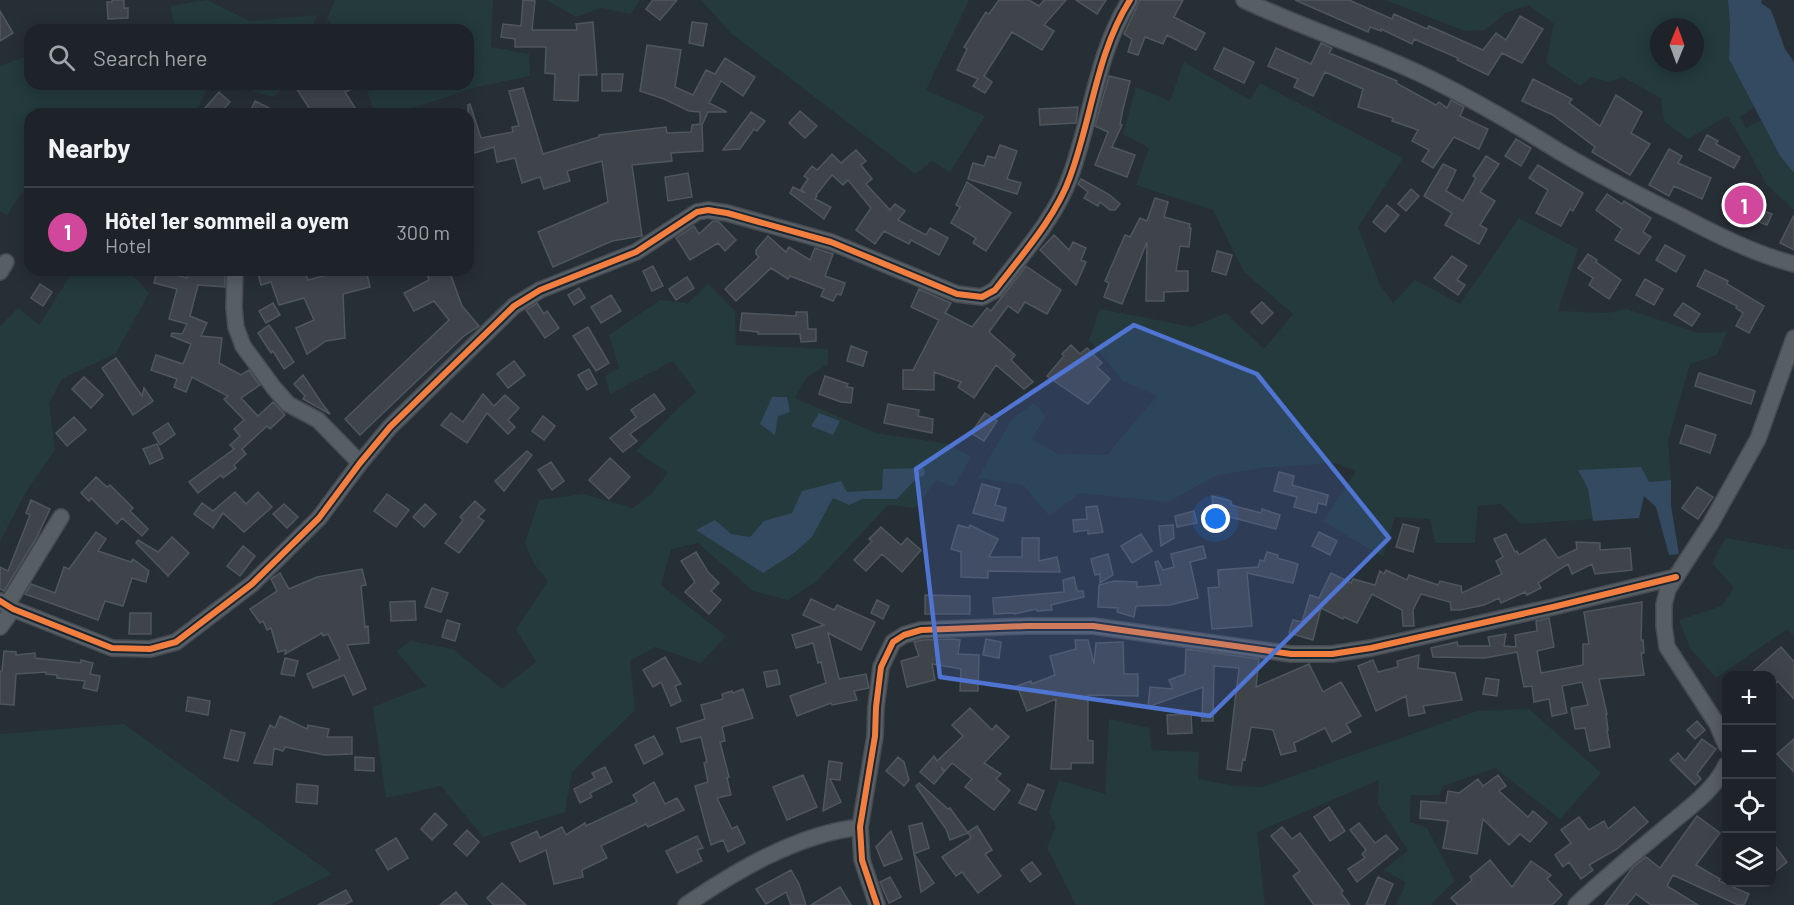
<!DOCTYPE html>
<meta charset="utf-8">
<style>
body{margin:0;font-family:Barlow,sans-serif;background:#252b30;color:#f1f3f6}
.controls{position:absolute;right:18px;bottom:18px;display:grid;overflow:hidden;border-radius:12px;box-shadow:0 3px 15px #0003}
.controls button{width:54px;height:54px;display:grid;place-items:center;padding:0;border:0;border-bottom:2px solid #3b4045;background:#1d2328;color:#f1f3f6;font:30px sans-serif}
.compass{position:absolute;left:1650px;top:18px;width:54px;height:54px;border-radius:50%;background:#1d2328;box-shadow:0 3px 15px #0003;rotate:1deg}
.you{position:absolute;left:1216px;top:519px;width:21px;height:21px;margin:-15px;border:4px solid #fff;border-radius:50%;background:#1a73e8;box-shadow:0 0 0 9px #1a73e833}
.badge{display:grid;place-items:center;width:39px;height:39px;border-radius:50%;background:#1a73e8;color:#fff;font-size:20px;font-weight:700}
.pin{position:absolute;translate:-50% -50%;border:3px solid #fff;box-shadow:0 2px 6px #0006}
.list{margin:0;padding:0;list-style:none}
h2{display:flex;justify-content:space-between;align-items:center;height:78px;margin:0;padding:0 24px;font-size:26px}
h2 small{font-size:20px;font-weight:400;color:#a0a4a8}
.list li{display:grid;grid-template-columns:39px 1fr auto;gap:18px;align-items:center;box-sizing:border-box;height:90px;padding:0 24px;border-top:2px solid #3b4045}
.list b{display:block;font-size:22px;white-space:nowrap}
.list p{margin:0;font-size:20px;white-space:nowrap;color:#a0a4a8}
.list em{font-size:20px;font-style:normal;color:#a0a4a8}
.icon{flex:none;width:33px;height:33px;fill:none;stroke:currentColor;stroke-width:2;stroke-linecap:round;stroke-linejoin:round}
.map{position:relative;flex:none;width:1794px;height:905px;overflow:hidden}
.search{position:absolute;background:#1d2328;box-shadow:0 3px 15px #0003;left:24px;top:24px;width:450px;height:66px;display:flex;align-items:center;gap:15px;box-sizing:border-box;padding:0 21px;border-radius:18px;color:#a0a4a8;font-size:22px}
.panel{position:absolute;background:#1d2328;box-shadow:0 3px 15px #0003;left:24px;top:108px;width:450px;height:168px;border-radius:18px}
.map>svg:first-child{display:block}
.green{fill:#243a3c;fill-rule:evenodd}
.water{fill:#344a60}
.building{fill:#3e444a;stroke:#4f565e;stroke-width:1.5}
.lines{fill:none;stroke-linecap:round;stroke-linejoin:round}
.minor-casing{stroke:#454b51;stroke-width:18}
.minor{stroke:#575e64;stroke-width:15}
.cycleway-casing{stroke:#1b2630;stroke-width:10}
.cycleway{stroke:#f27e40;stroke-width:6}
.marked{fill:#5074d2;fill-opacity:0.2;stroke:#5074d2;stroke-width:4.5;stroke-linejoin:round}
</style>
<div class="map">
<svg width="1794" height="905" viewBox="0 0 1794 905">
<rect width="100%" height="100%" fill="#272f36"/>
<path class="green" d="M207,0L250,21L317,15L312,30H176L170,6Z
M335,0H493L491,47L529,54L530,76L477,87L394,114H375L365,84H468V30H336L327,18Z
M546,0H640L631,14L601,8L576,17Z
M701,0H969L926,90L985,116L950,172L932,161L915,174L731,33Z
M1385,0H1728L1730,24L1729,59L1754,107L1740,117L1746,128L1761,120L1780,156L1794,173V210L1766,184L1748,150L1727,116L1688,139L1664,121L1661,98L1622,77L1609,82L1591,77L1580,86L1546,63L1554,24L1528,5L1506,13L1485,30L1465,31ZM1659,27H1695V63H1659Z
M30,55V84H287L273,97L252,91L208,85L196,114H30V181L7,215L0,211V66Z
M1184,62L1250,100L1260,83L1403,158L1358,227L1380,285L1393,303L1415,280L1460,304L1519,218L1578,249L1558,311L1606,313L1627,309L1698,333L1727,332L1717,355L1690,364L1668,441L1671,480L1649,482L1579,471L1588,489L1593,519L1521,524L1501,504L1478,506L1475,543H1435L1430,519L1395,517L1383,557L1323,521L1356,471L1335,463L1269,467L1217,475L1168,502L1081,493L1049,516L1023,485L978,478L1011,420L1034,403L1046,416L1032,439L1058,454L1107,455L1157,396L1123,381L1089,340L1100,309L1192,327L1226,313L1264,349L1293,314L1244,272L1213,210L1136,185L1149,148L1123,134L1136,87L1170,101Z
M74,270H132L131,273L149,293L116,353L62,379L49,403L55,450L27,490L0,541V326L18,308L39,325Z
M708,284L735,311L736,345L828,349V364L806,378L795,398L876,433L948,444L971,457L954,487L936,480L916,508L888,505L817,581L788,600L753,591L698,543L671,549L661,585L726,636L701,663L655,647L630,661L635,710L572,772L565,812L483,837L441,786L386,798L373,707L426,686L396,651L411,641L453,649L502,689L536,662L516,629L548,581L534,564L525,543L539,500L583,494L633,508L652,493L668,473L636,451L678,408L696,392L673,361L610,394L605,376L619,368L609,335L660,300L688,303Z
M1726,538L1794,550V636L1787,629L1716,678L1690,648L1679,620L1722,606L1734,588L1712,563Z
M1529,709L1601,773L1560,819L1495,768L1443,786L1439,795H1411L1410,822L1427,828L1455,881L1430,905H1396L1406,882L1383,870L1408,851L1378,804L1379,780L1257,832L1265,905H1076L1047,847L1056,827L1049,812L1059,780L1105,794L1109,719L1149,728L1152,750L1199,752L1198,779L1235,786L1262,787L1477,711Z
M124,724L332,874L269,905H0V734Z"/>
<path class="water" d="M1728,0H1762L1761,3L1771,10L1785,49L1794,62V173L1780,156L1729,59L1730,24Z
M772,397H787L790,412L778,416L775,435L760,424Z
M819,413L840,421L833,435L811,426Z
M1641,467L1649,482L1671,480V506L1679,554L1669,555L1656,507L1644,496L1639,518L1593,521L1588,489L1578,470Z
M924,468L925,475L917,478L897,499H862L849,505L833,498L812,537L794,553L763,573L696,530L715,520L731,534L750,537L764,521L792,513L802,491L841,481L847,492L882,490L883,469Z"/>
<path class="building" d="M112,0H124V8H128V18L108,19L107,2H112Z
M523,0L535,1L532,30H577L576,24L593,22L597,75H579L578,101L554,100L555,74L545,73L546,47H515V39L501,37L503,24L521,26Z
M653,0H677L660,20L646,9Z
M999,0H1029L1039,6L1044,0H1066L1044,25L1054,31L1042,50L1012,32L984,76L992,82L985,93L973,86L978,79L957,70L967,49L964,47L986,12L989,14Z
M1076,0H1106L1097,14Z
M1140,0H1183L1174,17L1205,33L1196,50L1167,35L1163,44L1145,37L1138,55L1128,52L1132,39L1124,34Z
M1295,0H1349L1392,19L1394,14L1427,29L1429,26L1483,50L1496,33L1506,40L1520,16L1543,29L1522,63L1502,53L1488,75L1457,60L1458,58L1414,39L1412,44L1381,29V31L1370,27L1368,32Z
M0,11L13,33L0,41Z
M692,22L707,24L703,46L689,43Z
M1321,43L1332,48L1329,53L1397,81L1396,83L1436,105L1439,102L1447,108L1451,100L1464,107L1460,116L1488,129L1479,149L1454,137L1433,168L1422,161L1429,150L1412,141L1418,130L1392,121L1393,118L1358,107L1363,89L1325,72L1313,96L1294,87L1298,79L1268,66L1276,48L1311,64Z
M647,45L681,50L675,87L693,95L706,70L715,74L725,58L755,77L743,96L721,81L709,103L727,112H708L702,125L703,151L671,153L672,161L632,165L642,236L612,241L553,267L538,232L608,202L602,161L567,171L570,181L544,189L540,177L522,183L515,158L497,162L494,147L468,155V105L470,104L481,138L513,132L512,127L519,126L509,91L523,88L543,154L599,137V135L666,127L667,133L691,132L692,125L700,124V112L689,111L664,99L640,91Z
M1224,48L1254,62L1244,83L1214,69Z
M602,74H623L621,91H602Z
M1109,76L1130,81L1123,109L1120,124L1122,125L1112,147L1135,155L1127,177L1095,165L1108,132L1095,126Z
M1533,79L1572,99L1569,103L1600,126L1616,95L1642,112L1631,133L1650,144L1630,175L1592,152L1595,147L1553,115L1522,101Z
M301,84H363L345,92L359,114H313L296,88Z
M219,92L230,102L219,114H212L205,108Z
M255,101L281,114H249Z
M1078,107L1076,123L1040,125L1039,109Z
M800,111L817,126L805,138L789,123Z
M751,112L765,121L757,131L754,129L740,149L723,150Z
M1707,135L1718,141L1716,144L1740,157L1734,168L1699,150Z
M1516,139L1531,148L1521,166L1505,156Z
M1000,145L1017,151L1007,179L1021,183L1017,194L968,179L973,163L984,166L988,156L995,158Z
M1669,149L1682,156L1678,163L1711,178L1702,199L1674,186L1669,196L1649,185Z
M856,150L866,161L861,165L872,179L866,184L890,210L895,204L905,211L898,220L926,235L930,228L948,238L939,255L911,240L909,244L884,231L875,244L856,230L871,208L848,180L843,185L832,175L816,195L817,196L815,199L831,207L824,219L790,193L793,187L805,193L801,189L808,179L804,176L812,166L817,170L832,154L841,163Z
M1486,156L1499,164L1480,192L1495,201L1480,225L1487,229L1479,244L1445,225L1452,213L1424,196L1443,164L1456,170L1446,191L1463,201L1476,178L1473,176Z
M1538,165L1583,193L1573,211L1570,209L1561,226L1536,213L1548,190L1529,178Z
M688,173L692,197L668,201L665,177Z
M1081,179L1110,195L1120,204L1115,210H1110L1100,202L1098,206L1084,198L1088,192L1078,184Z
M967,182L1011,213L986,251L973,243L976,238L951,223L960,207L956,205Z
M1411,189L1419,196L1406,211L1398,204Z
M1735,192L1756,203L1754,208L1772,214L1767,225L1749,218L1747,221L1726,210Z
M1607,194L1622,204L1624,201L1651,218L1643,232L1651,237L1639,254L1615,240L1622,229L1596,210Z
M1155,198L1168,202L1164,217L1190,224L1189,228H1191L1189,247L1180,246L1176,271H1188V291L1164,292V301H1146L1147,242L1122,304L1104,297L1109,283L1105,281L1125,235L1130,237L1140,218L1147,221Z
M1387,205L1399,215L1385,232L1373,222Z
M1794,215V250L1780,243Z
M713,221H718L736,240L725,251L718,243L690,260L676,238L694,226L699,234Z
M1054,235L1069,250L1073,242L1086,248L1081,260L1086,262L1076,285L1040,250Z
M768,236L786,252L789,247L810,260L815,248L833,254L825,276L845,283L841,295L837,294L833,301L821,296L824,289L790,276L788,279L771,268L736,301L725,289L759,257L756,254V250Z
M1665,245L1685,256L1676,272L1656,260Z
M1217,251L1232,255L1226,275L1212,271Z
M1588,254L1597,260L1596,262L1621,280L1609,299L1589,285L1593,278L1578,268Z
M1452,256L1467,266L1457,280L1465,285L1458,295L1434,278Z
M653,266L663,286L652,291L643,271Z
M1026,266L1061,290L1047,314L1025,302L1018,313L1008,306L989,332L1015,355L1011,360L1033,382L1024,389L996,365L974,398L958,387L961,382L934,372V390L903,389V370H913L939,320L911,307L919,289L951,303L945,313L972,327L987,308L991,311Z
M157,270L187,278L188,270H225V287L198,285L190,316L207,323L201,336L222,338L219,363L241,375L249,370L258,383L260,385L241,398L258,416L273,402L285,415L270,429L267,426L242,449L246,454L234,465L236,468L223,478L221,475L198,493L189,482L234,449L230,445L240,436L234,429L244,420L224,399L228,396L192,377L186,392L174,387L177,379L151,370L156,355L183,364L191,344L171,336L172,333L182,334L187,324L169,319L177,289L154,283Z
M257,270H304L308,280L345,270H366L370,287L343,294L345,338L326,341L307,354L296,328L314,320L304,298L279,305L271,282L261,285Z
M426,270H449L462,306L479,326L464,336L360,435L345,419L449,320L434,301L414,311L404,293L429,280Z
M1705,270L1728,281L1727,284L1764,306L1749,333L1736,326L1743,313L1736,308L1737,306L1697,286Z
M687,277L694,288L676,300L669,289Z
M1645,279L1663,289L1654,305L1636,295Z
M40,284L52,292L43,306L31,298Z
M579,288L585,298L574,305L568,295Z
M611,295L621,311L601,323L591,307Z
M1262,302L1273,313L1262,324L1251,312Z
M273,303L280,315L266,323L259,311Z
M537,303L544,314L547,311L559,328L545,338L526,310Z
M1683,303L1700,314L1692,326L1674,315Z
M796,312H807L808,329H816V341L801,342L800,334H758V332L740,330L742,313L796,316Z
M269,325L294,362L284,369L273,351L271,353L258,333Z
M588,327L609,363L596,371L573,336Z
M1071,345L1080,354L1087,348L1102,363L1097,367L1110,379L1088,404L1047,376L1064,356L1062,354Z
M851,346L867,352L863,366L847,361Z
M116,358L142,396L144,388L153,401L133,415L102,368Z
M514,361L525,375L508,388L497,374Z
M589,369L597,384L587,390L578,375Z
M1699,373L1755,391L1751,404L1695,386Z
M303,375L321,402L330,414L303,399L305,396L294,384Z
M825,376L848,384L846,387L853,388L851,403L841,402L819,394Z
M84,377L103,395L91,408L72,389Z
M483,394L494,406L505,395L519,408L508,420L515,427L508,434L487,413L467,443L441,425L451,413L463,422Z
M654,394L665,409L630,434L637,441L623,452L610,438L636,417L631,410Z
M888,404L919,410L918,416L933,419L932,433L884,423Z
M985,413L997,421L984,441L971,433Z
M543,416L555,426L544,440L532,431Z
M74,417L86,430L67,446L56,433Z
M168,423L175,434L160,445L153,433Z
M1686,425L1716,435L1710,453L1680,443Z
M157,444L163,458L150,464L143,449Z
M527,451L532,455L504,491L495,481Z
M610,458L630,477L609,499L589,480Z
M551,462L564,481L552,490L538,470Z
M1279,472L1294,476L1292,485L1328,495L1326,505L1318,503L1316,513L1294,507L1297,497L1274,491Z
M96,477L107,487L110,485L133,508L130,511L148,529L142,536L122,518L117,524L91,498L89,501L81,493Z
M982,484L1000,489L995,505L1006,508L1003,521L973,513Z
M1697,487L1713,497L1698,519L1682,508Z
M235,492L246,504L258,492L272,507L244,532L223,513L213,528L194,514L202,503L213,511Z
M387,494L409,510L396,527L374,511Z
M1212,496L1231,501V505L1261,513L1262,509L1280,515L1276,529L1214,513Z
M31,500L50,509L37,537L4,591L0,589V567L8,571L30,515L26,513Z
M475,501L485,510L478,517L484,521L459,553L445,543L463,520L460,517Z
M284,504L298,517L287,528L273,514Z
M425,504L436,514L424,527L413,517Z
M1097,506L1103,532L1088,534V530L1074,532L1073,520L1087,519L1086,507Z
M1194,511L1197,523L1177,527L1175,516Z
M1403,524L1419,528L1413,552L1396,547Z
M958,525L969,528L970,525L998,539L989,557H1022V538H1039V561L1057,557L1060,572L988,571V578L961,577V552L951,549Z
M1173,525L1174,538L1161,546L1159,526Z
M881,527L901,545L907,538L921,550L902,572L882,554L866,571L854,560L872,541L869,539Z
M96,532L106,539L98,551L131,562L133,559L149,571L146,582L132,578L123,606L105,601L98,620L25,594L31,584L55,593L64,567L69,569Z
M1319,532L1337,541L1330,555L1312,546Z
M1141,534L1152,551L1132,563L1121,546Z
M1506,534L1515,552L1517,551L1519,555L1545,539L1558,558L1577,549L1576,542L1600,543V550L1630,548L1632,570L1595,574L1592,564L1572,574L1568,564L1538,583L1541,588L1527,595L1525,592L1501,603L1499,598L1484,605L1460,610H1451L1450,602L1421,594L1413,610L1414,626H1403L1402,610L1372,594L1357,623L1344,617L1343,619L1321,608L1313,640L1289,633L1293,620L1302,622L1310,595L1319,598L1331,573L1351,583L1353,579L1375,585L1380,571L1384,574L1386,570L1407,580L1409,575L1438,585L1440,581L1461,586L1462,593L1502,574L1496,561L1503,557L1494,539Z
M172,537L189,553L168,576L136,543L138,540L158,552Z
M243,546L255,556L240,576L227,566Z
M1203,546L1206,558L1190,562L1198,598L1170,605L1136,606L1134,617L1117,612L1118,608L1098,607L1099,585L1114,581L1137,582V587L1161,585L1155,562L1158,561L1163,570L1174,567L1171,554Z
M696,552L708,572L719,583L711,591L721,600L709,614L685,592L695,582L681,561Z
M1267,552L1278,555L1277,558L1298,564L1293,583L1247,573L1252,626L1212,629L1208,588L1219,587L1218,570L1258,567L1260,560L1264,561Z
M1108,554L1113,575L1100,583V574L1095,575L1091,559Z
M362,569L366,585L361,586L365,627L368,626L369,643L347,645L366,689L353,695L344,675L313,688L307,674L340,659L328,634L323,636L322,633L285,654L286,650L278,652L271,628L267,630L263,621L260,623L250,609L277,591L271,579L280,573L289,589L317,577Z
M1074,577L1077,591H1083L1084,597L1051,605L1052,610L1037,611L1036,609L1015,614L1014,613L994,614L993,598L1064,592L1063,580Z
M432,588L448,593L441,612L425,607Z
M925,595L970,596V614H925Z
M811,599L834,610L837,605L875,622L861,650L828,633L839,679L866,674L869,688L854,691L857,700L832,705L831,703L797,716L790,696L826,683L821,662L818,663L813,643L796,648L792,635L824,625L803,615Z
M877,600L889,606L883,619L871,613Z
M415,601L416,620L391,621L390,602Z
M1642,602L1641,640H1643L1644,653H1641L1644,675L1599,679L1607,714H1606L1608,730H1607L1610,747L1590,751L1585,728L1575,729L1571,708L1588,705L1582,682L1562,686L1567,713L1552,716L1549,699L1534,702L1532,686L1524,687L1517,652L1485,658L1433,657L1431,648L1457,642L1458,646H1490L1488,637L1506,634L1504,646L1516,647L1515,635L1537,631L1536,621L1549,618L1554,647L1537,651L1541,673L1583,665V644H1589L1584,612Z
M130,613H151V634H129Z
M447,620L460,624L455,641L442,637Z
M953,639L960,640L958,654L979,655L978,691H960L961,669L932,664L935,680L907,687L901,661L919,656L914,642L923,640Z
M986,639L1001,642L999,658L983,655Z
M1075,640H1088L1094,664L1096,643L1123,642L1124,674H1138V696L1088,695V740L1093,741V763H1071V769H1051L1056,699L1027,711L1017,686L1031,681L1032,684L1055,675L1050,656L1076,649Z
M1781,647L1794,662V699L1778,681L1772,687V675H1749Z
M1186,649L1259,659L1256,687L1309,664L1323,692L1341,682L1361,716L1346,724L1351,732L1332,742L1325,728L1294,743L1296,751L1281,755L1273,730L1251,727L1245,760L1243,759L1241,771L1227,769L1239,668L1214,666L1213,721H1202L1203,687L1148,707L1150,687L1173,689L1169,680L1185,674Z
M4,651L16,652V655L35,653V658L81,663V660L93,663L90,674L100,676L97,691L83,688L85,681L57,678V675L46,674V672L16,674L14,705L0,704V671H2Z
M1419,655L1418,668L1455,673L1462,700L1423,706L1425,713L1409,716L1406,696L1376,711L1358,666L1373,660L1378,672L1398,667L1397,661Z
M665,657L681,684L675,686L681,701L671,706L661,682L653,687L643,670Z
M285,658L298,661L294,676L281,674Z
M777,670L780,684L767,687L764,672Z
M1486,678L1499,680L1497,696L1483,694Z
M743,689L753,718L722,727L725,741L720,742L729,777L727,778L731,795L717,798L732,829L737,826L745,843L728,852L723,840L711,845L695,786L708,782L704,763L707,762L701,737L681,742L677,728L705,719L701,705L723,699L722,694L732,691L733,693Z
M188,697L210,701L208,715L186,711Z
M970,708L992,730L996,725L1009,737L984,763L1001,774L996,779L1010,790L994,810L965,787L972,779L952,763L945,771L941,767L944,772L934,784L920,772L934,756L937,761L963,736L952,725Z
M1191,714L1192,733L1168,734L1167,715Z
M280,716L307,729L308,725L329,729L327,737H352V754L325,755L285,747L283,751L274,748L272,765L254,763L270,725L275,728Z
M1697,721L1705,730L1695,739L1687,730Z
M231,730L245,733L238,761L224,758Z
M654,736L663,754L644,764L635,745Z
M1702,739L1716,749L1697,774L1701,779L1695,785L1670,760L1678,753L1685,761Z
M1794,739V772L1777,754Z
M355,757L374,758V771L355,770Z
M898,757L904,762L909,780L904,786L886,771Z
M829,761L842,763L840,780L830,779L841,802L823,811Z
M605,767L612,782L590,793L592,797L580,803L574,789L595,778L592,773Z
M803,775L817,807L787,820L773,787Z
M1498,775L1506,786L1499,791L1528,817L1533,811L1547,823L1530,842L1520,834L1509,845L1483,819L1477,854L1443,848L1448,821L1420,818L1421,801L1446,803L1448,791L1459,793L1478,779L1483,786Z
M654,782L665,804L677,798L684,810L648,827L646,824L601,846L607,858L582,870L583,877L554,884L546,850L520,862L511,843L537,831L540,838L562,827L566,835L585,823L586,826L637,802L633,795Z
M919,783L948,809L950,808L968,833L950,840L946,829L916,786Z
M297,784L318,786L317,804L296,802Z
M1028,784L1044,791L1036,810L1019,803Z
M1329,807L1345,831L1330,841L1314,817Z
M1634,807L1648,822L1617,849L1589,865L1593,870L1581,879L1569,862L1563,867L1555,855L1571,843L1561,830L1579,817L1589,830L1604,821L1608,829Z
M435,813L447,825L432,840L421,829Z
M1697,816L1720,833L1696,865L1720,879L1719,881L1749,894L1744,905H1738L1673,875L1667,886L1698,905H1651L1636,894L1627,905H1605L1633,867L1646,857L1660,868Z
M922,823L929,848L914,854L909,826Z
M1359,823L1375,843L1386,835L1398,849L1357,882L1348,869L1365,858L1362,854L1366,850L1350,830Z
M977,826L992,850L985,854L1001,876L978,893L962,872L956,876L942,857L971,838L968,832Z
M1282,827L1292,839L1300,833L1343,891L1341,893L1350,905H1314L1293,876L1300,871L1271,836Z
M467,830L479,842L467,856L454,844Z
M891,831L902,859L884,866L876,847Z
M697,836L703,848L697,850L702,861L677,873L666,851Z
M396,838L408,858L388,870L376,850Z
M1772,842L1787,862L1772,874Z
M914,854L934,883L921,892Z
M1490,860L1512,887L1531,861L1551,875L1547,879L1562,895L1552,905H1458L1451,898L1472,880L1470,877Z
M1032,862L1041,874L1030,882L1021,870Z
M791,870L799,884L806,905H791L786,892L766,904L756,889Z
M890,877L901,897L889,903L880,882Z
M1378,877L1393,884L1384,905H1366Z
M502,883L526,905H494L487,898Z
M840,887L851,905H811Z
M346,890L352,901L344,905H318Z
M456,892L467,905H440Z"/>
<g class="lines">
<g class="minor-casing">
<path id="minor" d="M1244,0C1307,30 1374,50 1437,82C1479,103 1520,127 1560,152C1599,175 1640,196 1681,216C1717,235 1755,254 1794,264
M235,270L234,308L236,327L243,346L274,388L288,404L318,420L360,463
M0,272L6,262
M0,601L13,609L112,648L150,649L176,642L252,584L319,518L360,463L390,427L514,306L540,290L636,252L697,212L708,210L727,213L831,242L957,294L982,297L995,290C1021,256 1056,217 1070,177C1092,118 1096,54 1130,0
M7,605L61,517
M0,627L13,609
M1726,745L1717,724L1667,647L1664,626V604L1668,589L1711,523L1758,439L1794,338
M686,905C737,870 798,834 860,827
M877,905L862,860L860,827L875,736L876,707L881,667L893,642L904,635L921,630L1027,626H1093L1291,654H1332L1371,648L1553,607L1676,577
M1576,905C1604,878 1635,853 1665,828C1687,809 1714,791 1726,765"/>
</g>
<use href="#minor" class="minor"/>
<g class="cycleway-casing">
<path id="cycleway" d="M0,601L13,609L112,648L150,649L176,642L252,584L319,518L360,463L390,427L514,306L540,290L636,252L697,212L708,210L727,213L831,242L957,294L982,297L995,290C1021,256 1056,217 1070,177C1092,118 1096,54 1130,0
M877,905L862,860L860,827L875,736L876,707L881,667L893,642L904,635L921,630L1027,626H1093L1291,654H1332L1371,648L1553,607L1676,577"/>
</g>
<use href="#cycleway" class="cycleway"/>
</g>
<path class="marked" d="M1134,325L1257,374L1389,538L1210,716L940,677L916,469Z"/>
</svg>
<div class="controls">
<button>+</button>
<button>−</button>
<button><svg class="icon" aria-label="locate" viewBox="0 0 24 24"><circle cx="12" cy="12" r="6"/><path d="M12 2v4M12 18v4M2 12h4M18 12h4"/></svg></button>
<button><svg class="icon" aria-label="layers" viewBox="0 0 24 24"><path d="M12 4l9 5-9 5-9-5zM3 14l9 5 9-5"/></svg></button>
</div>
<svg class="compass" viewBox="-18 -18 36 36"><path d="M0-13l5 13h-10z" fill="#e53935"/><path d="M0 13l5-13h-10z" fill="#a0a4a8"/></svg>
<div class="you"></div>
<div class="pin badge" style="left:1744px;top:205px;background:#d1479c">1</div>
<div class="search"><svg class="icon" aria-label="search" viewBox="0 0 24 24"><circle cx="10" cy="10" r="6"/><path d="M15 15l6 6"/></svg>Search here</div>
<section class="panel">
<h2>Nearby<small></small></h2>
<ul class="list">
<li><span class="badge" style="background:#d1479c">1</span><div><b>Hôtel 1er sommeil a oyem</b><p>Hotel</p></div><em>300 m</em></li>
</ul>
</section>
</div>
